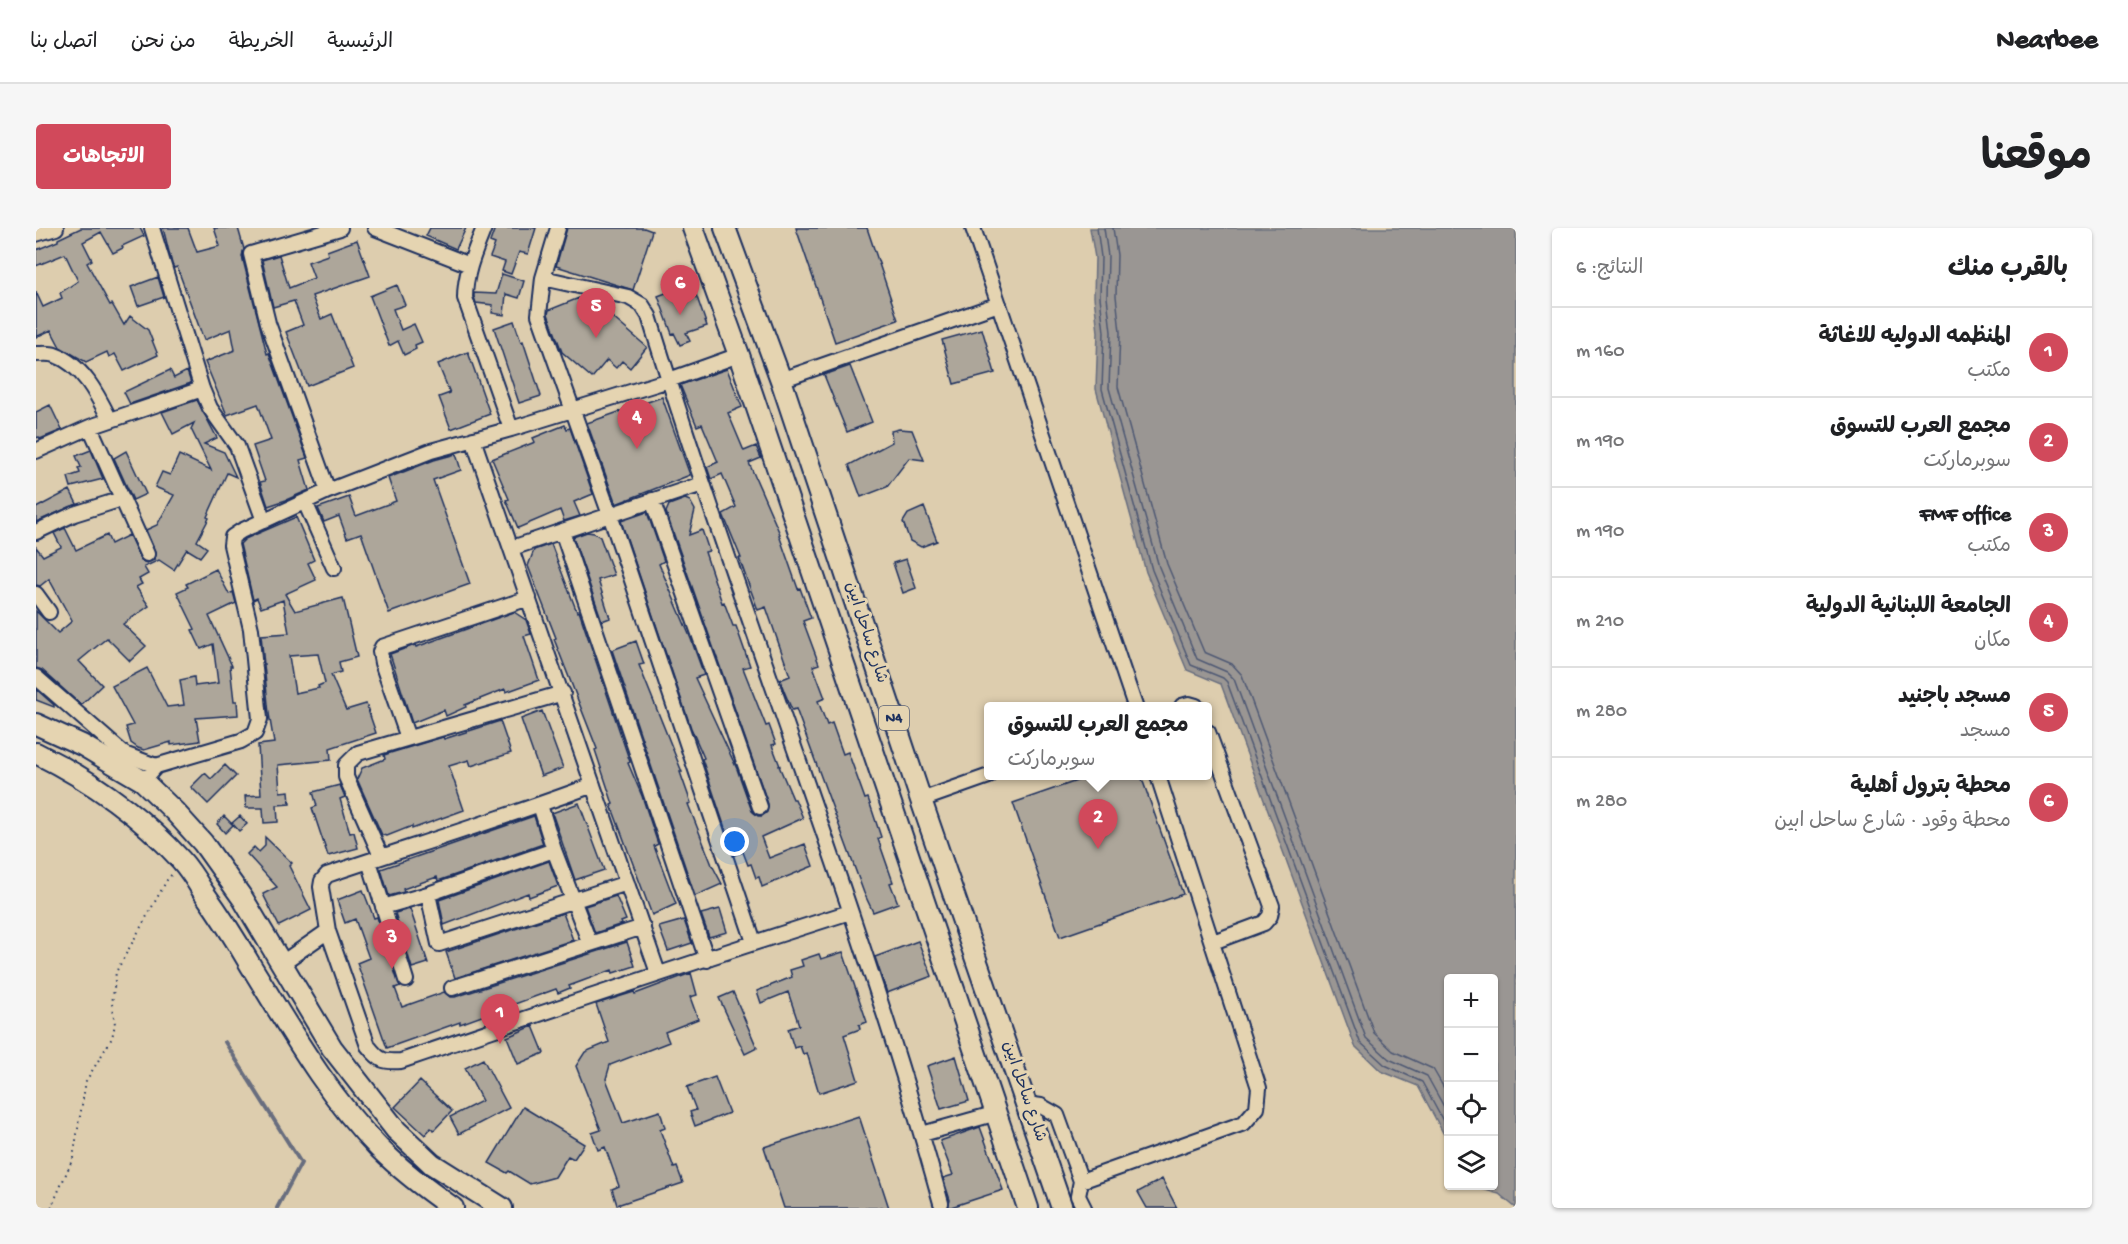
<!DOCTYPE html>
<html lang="ar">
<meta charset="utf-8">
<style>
body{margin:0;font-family:"Gochi Hand","Playpen Sans Arabic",sans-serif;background:#f6f6f6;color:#202124;direction:rtl}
.controls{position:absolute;right:18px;bottom:18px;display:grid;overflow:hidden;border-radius:6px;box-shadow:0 2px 4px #0004}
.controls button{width:54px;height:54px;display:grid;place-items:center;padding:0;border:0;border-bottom:2px solid #e0e0e0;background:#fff;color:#202124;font:30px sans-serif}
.you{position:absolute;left:699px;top:614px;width:21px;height:21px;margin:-15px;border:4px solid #fff;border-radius:50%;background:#1a73e8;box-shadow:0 0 0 9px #1a73e833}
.badge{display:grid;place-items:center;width:39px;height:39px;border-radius:50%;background:#d1495b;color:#fff;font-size:20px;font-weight:700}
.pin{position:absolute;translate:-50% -50px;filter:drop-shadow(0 2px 3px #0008)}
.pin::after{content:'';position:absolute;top:32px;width:21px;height:18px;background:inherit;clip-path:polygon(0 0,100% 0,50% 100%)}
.popup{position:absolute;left:948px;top:474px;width:228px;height:78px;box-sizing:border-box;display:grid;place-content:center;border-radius:6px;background:#fff;filter:drop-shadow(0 2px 4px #0005);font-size:20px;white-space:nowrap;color:#757577}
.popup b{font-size:22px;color:#202124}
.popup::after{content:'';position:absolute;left:50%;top:100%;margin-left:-12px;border:12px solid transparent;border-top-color:#fff}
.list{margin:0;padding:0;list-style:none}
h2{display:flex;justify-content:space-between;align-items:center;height:78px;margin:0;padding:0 24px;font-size:26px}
h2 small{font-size:20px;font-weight:400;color:#757577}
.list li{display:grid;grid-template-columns:39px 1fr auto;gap:18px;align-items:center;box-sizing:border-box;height:90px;padding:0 24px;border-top:2px solid #e0e0e0}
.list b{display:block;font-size:22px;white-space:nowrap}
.list p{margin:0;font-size:20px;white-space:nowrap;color:#757577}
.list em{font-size:20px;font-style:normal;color:#757577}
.icon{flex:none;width:33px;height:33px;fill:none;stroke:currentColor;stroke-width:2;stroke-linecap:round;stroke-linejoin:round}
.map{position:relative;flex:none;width:1480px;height:980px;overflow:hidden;direction:ltr;border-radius:6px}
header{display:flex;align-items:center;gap:36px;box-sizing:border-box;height:84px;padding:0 30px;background:#fff;border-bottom:2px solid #e0e0e0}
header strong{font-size:28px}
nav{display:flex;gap:33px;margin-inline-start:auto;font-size:21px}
.intro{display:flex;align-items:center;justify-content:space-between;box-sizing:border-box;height:144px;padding:0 36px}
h1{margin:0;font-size:42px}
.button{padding:15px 27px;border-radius:6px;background:#d1495b;color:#fff;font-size:21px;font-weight:700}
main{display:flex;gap:36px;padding:0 36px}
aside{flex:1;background:#fff;border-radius:6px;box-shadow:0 2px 4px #0004}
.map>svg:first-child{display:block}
.water{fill:#9a9693;stroke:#676d7e;stroke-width:1.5}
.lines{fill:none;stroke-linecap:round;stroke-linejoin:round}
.shore{stroke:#4e5873;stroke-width:1.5}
.stream{stroke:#676d7e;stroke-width:4}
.building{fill:#ada69a;stroke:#1b2f5e;stroke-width:1.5;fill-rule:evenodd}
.minor-casing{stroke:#1b2f5e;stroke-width:18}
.highway-casing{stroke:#1b2f5e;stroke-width:24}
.path{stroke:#1b2f5e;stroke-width:2;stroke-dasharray:1.5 4.5;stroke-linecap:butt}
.minor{stroke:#e5d4b1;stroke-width:14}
.highway{stroke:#e5d4b1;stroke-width:20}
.labels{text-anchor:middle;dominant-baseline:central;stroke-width:6;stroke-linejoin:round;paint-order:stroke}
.shield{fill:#e5d4b1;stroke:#586077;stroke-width:1.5}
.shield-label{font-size:15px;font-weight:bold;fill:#1b2f5e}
.street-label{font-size:16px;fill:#1b2f5e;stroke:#e5d4b1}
</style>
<header>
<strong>Nearbee</strong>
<nav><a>الرئيسية</a><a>الخريطة</a><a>من نحن</a><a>اتصل بنا</a></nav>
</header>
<div class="intro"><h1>موقعنا</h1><a class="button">الاتجاهات</a></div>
<main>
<aside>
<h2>بالقرب منك<small>النتائج: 6</small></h2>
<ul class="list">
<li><span class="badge">1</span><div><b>المنظمه الدوليه للاغاثة</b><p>مكتب</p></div><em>160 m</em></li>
<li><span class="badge">2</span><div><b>مجمع العرب للتسوق</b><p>سوبرماركت</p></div><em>190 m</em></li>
<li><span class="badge">3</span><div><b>FMF office</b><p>مكتب</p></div><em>190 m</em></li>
<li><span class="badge">4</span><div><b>الجامعة اللبنانية الدولية</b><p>مكان</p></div><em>210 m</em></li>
<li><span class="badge">5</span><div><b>مسجد باجنيد</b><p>مسجد</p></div><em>280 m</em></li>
<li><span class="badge">6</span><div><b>محطة بترول أهلية</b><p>محطة وقود · شارع ساحل ابين</p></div><em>280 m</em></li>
</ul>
</aside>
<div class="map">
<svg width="1480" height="980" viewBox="0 0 1480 980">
<rect width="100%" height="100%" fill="#ddcdae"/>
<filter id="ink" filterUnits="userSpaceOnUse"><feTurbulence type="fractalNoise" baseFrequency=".0167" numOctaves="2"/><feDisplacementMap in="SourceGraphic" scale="12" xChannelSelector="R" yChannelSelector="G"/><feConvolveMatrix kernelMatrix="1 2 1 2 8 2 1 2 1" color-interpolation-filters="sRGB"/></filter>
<g filter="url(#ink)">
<path class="water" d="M1054,0H1480V980L1463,966L1436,958H1458V750H1412V914L1382,858L1345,843L1319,818L1185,456L1151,442L1110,344L1060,161L1062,104L1058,69L1059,30Z"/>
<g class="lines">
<path class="shore" d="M1061,0L1065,29L1064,69L1068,104L1066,161L1116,342L1155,437L1187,450L1191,454L1324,814L1349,837L1386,854L1412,902
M1068,0L1072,28L1071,69L1075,104L1073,160L1123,339L1161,431L1191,444L1198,451L1330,810L1353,831L1391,848L1412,886
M1077,0L1081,27L1080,68L1084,104L1082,159L1131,336L1168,424L1196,436L1206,447L1338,805L1357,823L1397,841L1412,867"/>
<path class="stream" d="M189,814L265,935L241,980"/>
</g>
<path class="building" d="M45,0H104L108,8L86,18L87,20L77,25L65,4L47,14L56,32L51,35L74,77L76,76L88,97L94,88L112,102L122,127L88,143L79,126L73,129L71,124L50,134L24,119L15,102L0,109V64L7,79L26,70L24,65L42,53L29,26L0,38V22L22,13V11Z
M127,0H152L161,24L184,18L178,0H202L208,21L206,28L231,126L233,125L271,230L264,232L273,262L250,272L232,278L224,254L229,253L217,218L235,212L222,176L191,187L169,134L199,122L195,101L168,112L141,39L138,40L136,36Z
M394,0H430L420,21L390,8Z
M459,0H500L492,26L483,24L475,46L466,43L469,34L454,29L459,16L454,14Z
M531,0H608L616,3L597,62L520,38Z
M760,0H831L862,92L799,114Z
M321,12L334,48L276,68L285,91L296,86L317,140L271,158L250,104L267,97L258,73L237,79L226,32L243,27L253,60L278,50L272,34L292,27L291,23Z
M466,46L488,53L483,70L470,66L468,87L456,85L457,77L440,75L438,69V65L460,66Z
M122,49L128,69L102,78L95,59Z
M656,55L671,98L650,105L654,113L644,117L638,105L636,106L622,68Z
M361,57L369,77L357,81L365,102L378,96L386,114L379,117L380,121L368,127L362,113L353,118L334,68Z
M543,70L551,90L562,77L611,119L594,140L586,133L580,140L571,132L556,150L526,124L512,86L513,82Z
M478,93L485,114L487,113L505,168L483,175L458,100Z
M946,101L959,145L918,156L906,112Z
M432,124L454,186L415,201L403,169L414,165L402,136Z
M814,138L836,194L811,204L788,147Z
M691,141L706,179L692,185L708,223L720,218L725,230L713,235L744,306L743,307L762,361L764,360L775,390L767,393L783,436L777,438L789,470L782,473L791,497L796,495L807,526L812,524L829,571L832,570L845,609L842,611L857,654L854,655L862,675L837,684L828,665L760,481L756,482L748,463L744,452L754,448L730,379L722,382L703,330H705L687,286L700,279L686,246L675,251L671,239L682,234L666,196L661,198L644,157Z
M134,142L138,150L151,143L155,155L94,176L88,164Z
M626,169L654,247L580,276L551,195Z
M161,172L181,210L168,216L188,224L200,249L191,245L171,289L173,290L161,313L171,320L164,329L151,321L138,342L123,332L108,339L112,346L103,351L106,356L100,359L113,378L87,396L110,418L94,433L71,410L43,433L66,457L45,477L6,442L0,440V383L22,405L36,393L13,351L4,358L0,357V319L7,328L25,319L18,305L29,300L40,322L71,307L75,316L93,307L105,333L111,335L118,332L119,323L110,302L121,297L138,267L119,259L126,244L134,247L143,227L175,242L155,201L158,195L137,206L126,184Z
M14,177L26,202L4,211L3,209L0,210V184Z
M529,197L531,201L534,200L557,266L538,274L544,288L528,293L524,282L482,300L470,272L473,271L456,231L499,214L497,210Z
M863,201L876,202L888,232L873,230L851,259L825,269L813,237L856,214L855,203Z
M55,222L67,251L35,259L32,249L44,245L42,240L45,239L40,228Z
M90,223L110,266L97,272L78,230Z
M420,226L425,242L397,252L434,356L353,385L325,305L311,310L303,288L288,294L282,280L313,269L320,288L360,273L352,250L398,232Z
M34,262L41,276L0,294V280Z
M649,271L654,273L659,282L653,307L666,302L673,323L669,324L686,375L688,374L697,398H700L714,438L707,440L730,498L733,497L740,516L736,517L744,538H743L757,571H759L767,590L725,609L733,630L769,616L777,638L726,659L723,649L720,650L715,636L712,637L707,624L698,627L666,531L668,530L655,500L585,293L611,284L628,333L623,336L655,411L668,447L659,450L701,541L716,583L722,588H726L731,584L732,576L630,284L633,277Z
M888,279L901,313L885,319L874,313L867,294L872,286Z
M260,289L278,332L272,335L280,352L249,366L259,383L307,370L321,429L303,434L305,444L295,447L310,482L330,476L340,505L294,520L295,532L242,537L244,564L253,563L254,576L241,577L242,594L228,595L227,580H210L209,568L225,567L222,517L238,515L233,486L225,407L253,405L247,372L225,380L221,370L217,372L204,316L209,311ZM282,426L289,455L282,458L283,460L259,465L253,428Z
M551,304L558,305L564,309L578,347L562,352L574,390L566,393L537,309Z
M515,316L541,384L543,383L594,534L592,535L606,568L622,616L618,618L640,676L616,687L575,577L577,576L559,522L561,521L518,411L520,410L492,338L498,322Z
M870,331L880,360L867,365L857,335Z
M180,341L193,366L197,364L200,375L173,388L196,438H194L198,473H201L202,487L160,490L164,513L135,517V514L108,522L102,520L95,515L90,499L97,497L76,458L111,440L131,479L148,477L144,452L158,449L159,458L182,455L177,416L165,421L156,402L159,401L141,364L152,359L150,356Z
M478,384L490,392L495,406L488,408L503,452L470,464L469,461L429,477L430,479L410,488L408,482L376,495L354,426L379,417L380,419Z
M600,413L608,436L603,437L646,544H644L655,575L652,576L676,637L686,656L659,668L576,422Z
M0,461L18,477V479L0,472Z
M506,483L527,540L505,548L485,491Z
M464,493L475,525L435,538L433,532L413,538L428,582L376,601V598L351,608L346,607L321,551L326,540L349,531L348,527L351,526L407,509L408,511Z
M189,537L200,548L172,576L155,559L169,545L175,551Z
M1055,548H1105L1147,666L1024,709L977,575Z
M304,557L309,569L304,571L314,605L318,604L322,620L292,628L276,580L281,578L277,564Z
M543,575L568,642L539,652L516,585Z
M188,588L197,597L189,605L181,596Z
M204,588L211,596L203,603L196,595Z
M498,588L507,616L402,653L401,649L367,661L368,664L353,668L345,641Z
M229,609L256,635L253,638L275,682L243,698L227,666L241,659L211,626L218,619L223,624L229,618Z
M513,633L522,658L493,669L492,665L408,697L403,672Z
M327,662L338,690L341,689L364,758L359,760L366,779L408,764L414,769H419L591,714L599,738L577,745L576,742L533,758L534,760L522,765L520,761L424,796V794L351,820L321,735L333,730L319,691L309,695L301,672Z
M580,668L590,692L585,694L586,696L559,705L549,678Z
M374,681L392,735L376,740L359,685Z
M684,681L691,704L673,709L665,686Z
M527,685L537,712L419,750L410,724Z
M648,692L656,715L632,723L623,699Z
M882,713L896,748L851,765L839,729Z
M807,724L831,794L823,797L824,801L808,807L822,852L783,865L771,825L767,826L764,818L758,820L752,801L763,797L752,764L725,775L721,763L756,749L754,742L767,738L765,732L783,726L785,731Z
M655,745L661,767L654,769L662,791L629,804L633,814L574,837L570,851L587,895L624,883L629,900L624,902L638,940L641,939L647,955L581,977L576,961L583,958L569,919L562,922L556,905L565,902L540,838L549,824L573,814L560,776L598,764L599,766Z
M697,764L721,820L709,826L683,770Z
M497,798L508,825L482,836L471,809Z
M920,828L933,873L905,881L891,838Z
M447,831L473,880L423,906L414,889L446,873L429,840Z
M679,849L693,885L659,898L654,884L660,882L651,859Z
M384,853L416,883L398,902L395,900L389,907L359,879Z
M487,879L548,916L538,931L532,928L519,949L494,956L473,943L471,945L453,935Z
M823,888L853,980H748L728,919Z
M944,899L967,962L912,980L914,972L907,950L917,947L904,913Z
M1126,951L1141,980H1111L1102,964Z"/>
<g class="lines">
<g class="minor-casing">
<path id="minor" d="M116,0L166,161L174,180L201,218L228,293
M339,0L434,37
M448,0C439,23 429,45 429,70L475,201
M522,0L507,50L503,87L574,287L718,714
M937,0L1099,478
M0,6L20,0
M507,50L592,69L606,77L613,88C704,385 822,675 905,975
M0,126C6,126 14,125 19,127C47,137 62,168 74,192
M745,152L963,76
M54,199L111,326
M437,211L622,745
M0,223L54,199L166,161
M292,263L395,223L475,201L633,152L703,127
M616,272L724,579
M269,274L298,340
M526,303L671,732
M0,304L38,286L86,271
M476,320L666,256
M0,366L13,384
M0,449L88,526L120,538
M1146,478L1153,476L1160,478
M1172,504L1236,678L1234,688L1228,695L1177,714
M372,510L346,435L344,424L346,419L493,370
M107,553L120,538L205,513L219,505L224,491L215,401L195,317L196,309L205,303L292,263L232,95L215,26L304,0
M557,557C469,590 380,617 291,647L286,653L285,659L292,703L332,818C344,833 347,834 365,833C514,782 663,732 814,684
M885,572L953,548
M504,577L518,622L554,716
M345,628L310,549V537L322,525L527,465
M333,633L370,752
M392,666L403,716L591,655
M347,679L392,666L518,622
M246,735L292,703
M416,760L607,699
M991,876L1005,878L1021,887L1045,953L1042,968L1048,980
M886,906L961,885
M1045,953L1208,895L1221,880L1223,860L1122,548"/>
</g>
<g class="highway-casing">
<path id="highway" d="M657,0L703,127L992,980
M689,0L745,152L885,572L1026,980
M0,496L46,517L107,553L139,584L167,615L207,671L296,820L360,902L396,936L466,980
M0,525C55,552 104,587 145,632C153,641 160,652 166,662C184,687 200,712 215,738C254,801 291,867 343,920C366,943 391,962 417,980"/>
</g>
<path class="path" d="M15,980L37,930L50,853L76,810L79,796L76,776L80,744L131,652L137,645"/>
<use href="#minor" class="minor"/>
<use href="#highway" class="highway"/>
</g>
</g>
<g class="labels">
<rect class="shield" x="843" y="478" width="30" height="24" rx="4.5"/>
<g class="shield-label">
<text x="858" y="490">N4</text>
</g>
<g class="street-label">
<text transform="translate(829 405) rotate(72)">شارع ساحل ابين</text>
<text transform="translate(987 864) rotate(71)">شارع ساحل ابين</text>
</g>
</g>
</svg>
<div class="controls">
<button>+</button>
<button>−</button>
<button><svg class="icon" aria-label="locate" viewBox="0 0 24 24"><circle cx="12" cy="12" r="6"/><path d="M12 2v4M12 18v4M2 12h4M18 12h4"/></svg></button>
<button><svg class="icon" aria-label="layers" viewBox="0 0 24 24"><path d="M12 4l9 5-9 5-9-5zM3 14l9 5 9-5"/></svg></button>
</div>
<div class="you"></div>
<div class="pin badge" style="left:464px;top:816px">1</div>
<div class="pin badge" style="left:1062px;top:621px">2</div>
<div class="popup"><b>مجمع العرب للتسوق</b>سوبرماركت</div>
<div class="pin badge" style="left:356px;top:741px">3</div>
<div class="pin badge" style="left:601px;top:221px">4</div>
<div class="pin badge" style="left:560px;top:110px">5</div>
<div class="pin badge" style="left:644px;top:87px">6</div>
</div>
</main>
